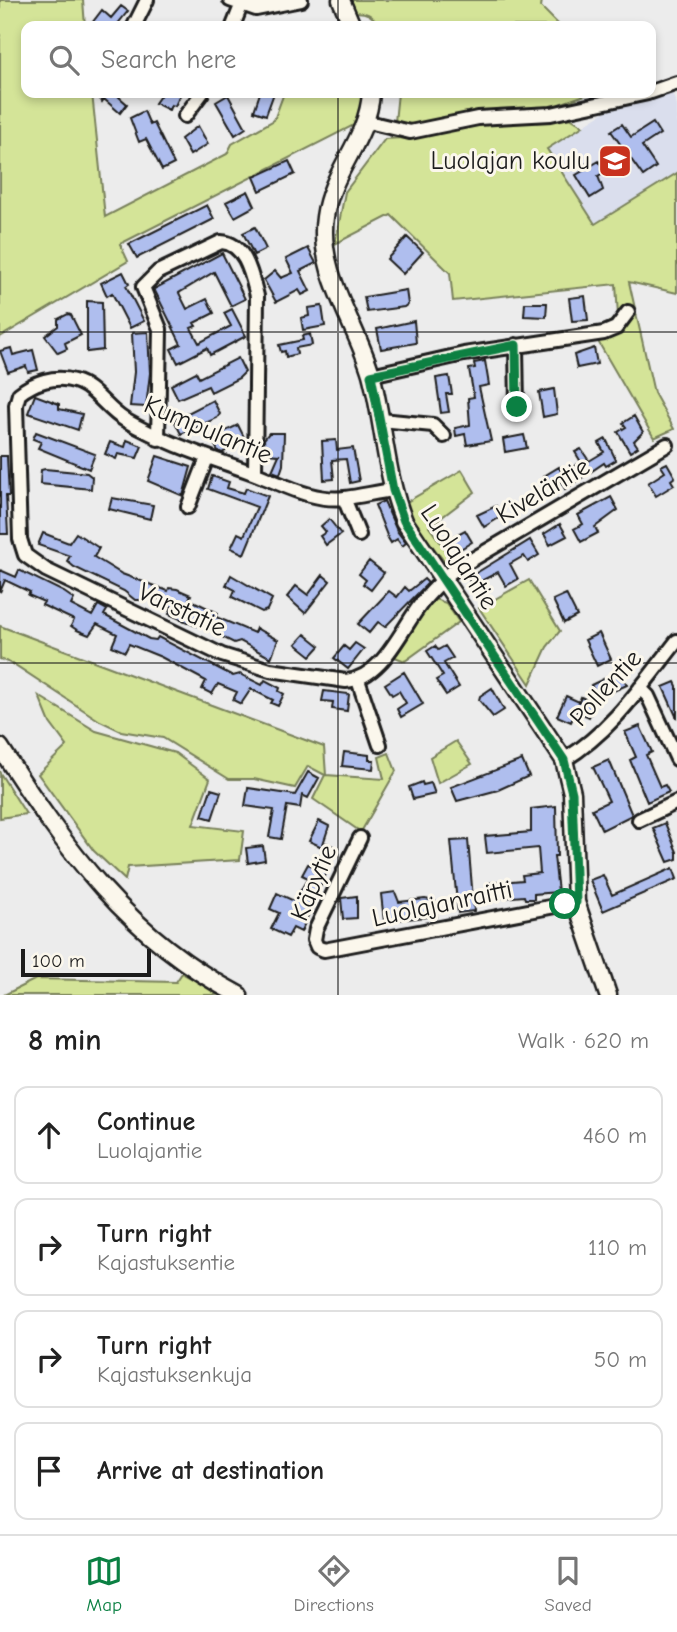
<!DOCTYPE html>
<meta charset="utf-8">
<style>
body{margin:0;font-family:"Comic Neue",sans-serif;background:#f6f6f6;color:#222}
.scale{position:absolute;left:21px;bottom:18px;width:130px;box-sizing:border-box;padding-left:7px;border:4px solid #1c1c1c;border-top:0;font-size:19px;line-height:24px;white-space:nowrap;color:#1c1c1c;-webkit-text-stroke:5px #fbf7ec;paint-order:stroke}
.stop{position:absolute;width:21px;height:21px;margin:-16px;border:5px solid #0b8043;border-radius:50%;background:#fff}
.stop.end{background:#0b8043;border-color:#fff;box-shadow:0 2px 7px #0008}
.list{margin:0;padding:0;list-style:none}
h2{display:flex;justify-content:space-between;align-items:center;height:91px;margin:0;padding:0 28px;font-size:30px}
h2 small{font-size:23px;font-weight:400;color:#767676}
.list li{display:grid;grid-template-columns:46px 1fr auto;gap:21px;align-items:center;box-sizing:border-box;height:98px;margin:0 14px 14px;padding:0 14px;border:2px solid #e0e0e0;border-radius:14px}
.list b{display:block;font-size:26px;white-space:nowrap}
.list p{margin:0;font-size:23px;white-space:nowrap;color:#767676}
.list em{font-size:23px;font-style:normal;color:#767676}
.icon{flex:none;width:38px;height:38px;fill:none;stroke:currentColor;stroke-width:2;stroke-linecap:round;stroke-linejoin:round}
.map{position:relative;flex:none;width:677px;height:995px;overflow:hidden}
.search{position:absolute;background:#fff;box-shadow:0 4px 10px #0003;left:21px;right:21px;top:21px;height:77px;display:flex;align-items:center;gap:18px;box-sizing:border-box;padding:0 24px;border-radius:14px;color:#767676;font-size:26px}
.sheet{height:539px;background:#fff}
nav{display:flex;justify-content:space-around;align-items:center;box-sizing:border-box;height:98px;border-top:2px solid #e0e0e0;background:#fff;font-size:19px;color:#767676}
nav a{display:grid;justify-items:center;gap:4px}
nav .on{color:#0b8043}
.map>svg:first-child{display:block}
.built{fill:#dadeed}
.green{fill:#d4e498;stroke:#78805a;stroke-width:2}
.building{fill:#afbeee;stroke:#1c1c1c;stroke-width:2}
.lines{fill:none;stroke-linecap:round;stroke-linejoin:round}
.minor-casing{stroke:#1c1c1c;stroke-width:18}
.major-casing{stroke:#1c1c1c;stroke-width:21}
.minor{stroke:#fbf7ec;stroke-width:12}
.major{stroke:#fbf7ec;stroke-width:16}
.route{stroke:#0b8043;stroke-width:9}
.grid{fill:none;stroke:#1c1c1c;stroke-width:2;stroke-opacity:0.55}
.labels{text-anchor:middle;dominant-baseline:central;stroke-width:6;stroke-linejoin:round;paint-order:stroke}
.poi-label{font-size:26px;fill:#1c1c1c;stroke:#fbf7ec;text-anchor:end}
.street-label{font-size:26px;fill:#1c1c1c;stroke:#fbf7ec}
</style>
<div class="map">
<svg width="677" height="995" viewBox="0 0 677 995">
<rect width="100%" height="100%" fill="#ececec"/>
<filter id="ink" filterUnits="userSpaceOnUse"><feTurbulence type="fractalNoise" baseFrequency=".0143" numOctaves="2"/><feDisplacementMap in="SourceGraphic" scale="14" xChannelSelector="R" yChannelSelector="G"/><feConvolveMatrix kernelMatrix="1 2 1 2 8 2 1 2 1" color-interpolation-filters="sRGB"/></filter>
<g filter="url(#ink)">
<path class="built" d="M672,92L677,106V173L595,225L546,149L620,102Z"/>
<path class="green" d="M0,0H83L85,26H26V93H92L105,217L227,154L232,144L274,120L284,93H362V121L120,244L128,261L0,337Z
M347,0H542L541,7L560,26H380C372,15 366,10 351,13Z
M398,93H591L559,104L558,111L402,129L395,122Z
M570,118L583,126L547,149L595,224L677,173V293L629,282L654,393L674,429L654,438L596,338L595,332L618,316L616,284L453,301L450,273L391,215L335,244L345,192L385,139L420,137L477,123Z
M462,470L475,492L429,527L455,562L448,566L413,521L405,503Z
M529,580L560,631L547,647L530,684L479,608Z
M432,598L446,603L459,622L405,661L390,655Z
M0,626L324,747L326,775L384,779L379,757L389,753L396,771L361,832L313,799L325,775L308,766L295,788L254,779H229L163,738L121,731L100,721L15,665L0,659Z
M39,696L96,731L175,753L210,779L193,825L244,831L240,860L128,867L125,880L94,851L38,774L67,746L50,723Z
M456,741L472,764L438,783L430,757Z
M0,773L26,814L0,818Z
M182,973L222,995H4L36,979L176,982Z"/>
<path class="building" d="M121,6L128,11L116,26H96L92,23L102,10L111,18Z
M96,93H123L119,97L127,104L120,113L104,99L102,102Z
M162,93H181L175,106L171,105L169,110L155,103Z
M260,93H274L266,115L254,111Z
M228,95L246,128L235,135L216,102Z
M144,111L150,125L154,123L174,164L162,170L146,139L139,142L130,118Z
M653,123L660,134L642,146L656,167L643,176L611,131L622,124L631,137Z
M198,126L208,144L190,155L181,139Z
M289,161L295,174L260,191L254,177Z
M590,161L592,165L599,161L605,172L598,176L603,190L590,198L576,175L586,169L584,165Z
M248,191L255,206L235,217L226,202Z
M207,205L214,219L137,258L129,244Z
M255,227L266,249L254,255L243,233Z
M407,237L423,252L403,274L387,259Z
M308,248L316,263L300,271L310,291L302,295L299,290L276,302L264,280L275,271L281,278L293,273L286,259Z
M222,253L245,299L231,306L214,272L179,293L187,309L207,299L214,313L194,323L196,326L191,328L199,343L231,326L224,313L232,309L246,336L210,355L207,348L178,363L171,349L181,344L154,289Z
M123,272L129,284L126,286L144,321L130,328L112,293L107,296L101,283Z
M406,290L408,304L404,307L367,312L364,297Z
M585,296L588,320L572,321L569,298Z
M87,301L102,302L103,350L87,352Z
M525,303H547L546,317L524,316Z
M322,306L325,326L303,330L301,318L309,316L308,308Z
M68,314L71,315L81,335L65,343L67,349L58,353L45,336L58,326V319Z
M414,321L416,343L381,349L377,329Z
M148,332L150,373L146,407L130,406L134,372L132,333Z
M310,334L312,345L296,348L297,354L286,357L285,351L281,352L279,345L303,340L302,336Z
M11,348L13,355L33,350L38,370L28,372L26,366L8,372L0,351Z
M594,348L597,364L577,368L574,355Z
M238,358L245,372L239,378L211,392L208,386L178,399L171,385L196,372L199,378Z
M485,361L489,385L479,387L491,441L467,445L465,434L456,436L455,428L470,425L468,398L474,397L469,369L475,368L474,363Z
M449,376L452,394H446L449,412L441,413L436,378Z
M554,389L557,414L543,417L539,392Z
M35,395L59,404V409L82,414L78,430L28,413Z
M213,400L220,414L217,418L181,434L174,420Z
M634,416L643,432L634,441L638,447L630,452L618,432L626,427L623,423Z
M238,425L245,439L222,453L218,451L211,438Z
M36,432L95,454L89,469L38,448L41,442L33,439Z
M269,433H284L283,465L280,474L272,471L279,455L265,454L264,439Z
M524,435L527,448L505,452L503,439Z
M606,439L616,460L606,466L604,463L565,489L560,480L550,486L544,476L559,467L562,473L581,462L575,452L581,449L589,461L604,452L599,443Z
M127,440L142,446L137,458L118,454L116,459L105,454L110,442L125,447Z
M336,440L337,450L353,448L359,481L350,483L346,459L332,460L334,479L324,480L322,441Z
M0,456H7L9,496H6L8,534H0Z
M157,456L191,467L183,496L148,481Z
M667,463L675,477L671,480L674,485L656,496L648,483L665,472L661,466Z
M45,469L87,473L92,477L91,489L40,484L41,470Z
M212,476L229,482L227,488L244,493L246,488L268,496L244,554L231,548L238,533L244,536L257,507L208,489Z
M611,497L618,510L595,527L598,533L581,542L574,529L583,524L578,515Z
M112,498L153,505L150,519L109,509Z
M384,501L397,531L406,543L402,546L397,539L391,543L388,538L375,505Z
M496,506L502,516L484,527L477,515Z
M329,519L341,534L326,545L320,536L326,532L321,526Z
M560,524L567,536L550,545L544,534Z
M465,530L472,542L457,551L450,538Z
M43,533L69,543L76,533L99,548L94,557L122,574L168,591L169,588L177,589L191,595L189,599L218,613L216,617L254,633L256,628L263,632L278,640L271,658L240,641L234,643L218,635L219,632L207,627L194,625L169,614L172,607L152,595L150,599L143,595L141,600H135L124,591L74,567L67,561L70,556L38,545Z
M530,540L539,555L528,562L524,556L510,564L518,579L506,586L498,572L483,580L486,585L475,591L468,578Z
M369,561L384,573L371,590L363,584L366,580L359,574Z
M0,570L16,577L19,570L64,592L74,599L71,605L92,616L98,605L107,610L104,615L149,639L156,640L158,637L233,676L240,674L262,685L265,680L280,688L279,691L284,694L278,706L271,703L273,700L251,689L241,704L233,700L237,692L218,684L212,694L202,689L206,681L161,657L129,644L125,652L112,646L117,634L97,624L89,635L77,630L71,626L74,620L42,605L44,602L28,595L30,592L5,580L0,592Z
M231,575L272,599L267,610L262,612L232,597L235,590L226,585Z
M323,575L330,581L305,613L287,597L296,586L308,595Z
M424,579L428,583L385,627L378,622L369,633L358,624L389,591L397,597L405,587L409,591Z
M566,594L577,616L564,623L553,600Z
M599,633L611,659L597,666L585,640Z
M305,634L320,646L311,656L296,644Z
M355,643L364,649L348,669L334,658L344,646L349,650Z
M435,646L438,650L445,646L453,658L444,663L459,687L446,695L436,680L443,676L427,651Z
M620,671L627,685L598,698L591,685Z
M404,672L423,704L401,717L397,709L406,703L399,691L392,695L385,684Z
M675,682L677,686V718L663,687Z
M492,688L504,710L493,717L479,700L480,696Z
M324,691L349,694L347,711L332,709L333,702L322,701Z
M566,696L579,702L581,697L595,704L589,717L576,711L571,722L557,716Z
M640,726L652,752L646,755L660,787L665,785L669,792L647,802L630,760L636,757L625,732Z
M344,752L369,755V760H374L373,769L342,766Z
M522,760L529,776L498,790L457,801L451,787Z
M609,760L632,815L602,830L592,809L609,801L593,767Z
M308,772L319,778L308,798L302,795L300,808L287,806L281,839L269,837L274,810L245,806L248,788L295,795Z
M422,782L423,785L431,783L435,794L413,799L409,787Z
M211,789L221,792L212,819L202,816Z
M556,806L557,856H554L558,892L534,894V899H525L524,896L490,899L489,883L523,880L522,875L540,873L538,848L487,853L485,836L531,832V809Z
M319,821L329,826L322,847L309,841Z
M665,823L677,852V859L668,862L653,828Z
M468,840L474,911L458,913L451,841Z
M326,843L337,848L301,932L293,928L288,937L271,929L279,913L270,909L277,893L294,901L308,878L302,875L308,864L313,866L318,861Z
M263,846L265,860L248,863L246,848Z
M673,868L677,879L603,911L590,880L603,875L612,895Z
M395,892L399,902L425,899L435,901L437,916L384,921L381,894Z
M357,896V918L343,919L341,898Z"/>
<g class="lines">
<g class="minor-casing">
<path id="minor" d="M230,0L256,9L301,0
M134,26L147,0
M233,26L241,6
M651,92L677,83
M185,116L202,93
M368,122L410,132L478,118L551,114L648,93
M516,345L517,407
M371,375L464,354L604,333L616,328L628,312
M381,420L433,425L444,436
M158,439L160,329L143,287L158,272L221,242C246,243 252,277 257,296L255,473
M393,490C377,492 361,496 345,498C312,502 283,484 253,473C206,456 169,445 125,420C107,410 94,386 74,381C55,375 34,382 19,394L16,405L20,539L25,555L46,570L222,655L270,670L346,681C384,678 402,626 424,600C432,590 442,581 451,572L667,445
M344,498L359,535
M188,507L207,458
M358,680L380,745
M640,688L648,696L677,759
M564,760C612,731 643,684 677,641
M639,820L677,802
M360,838L316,929L314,940L317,947L324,950L576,902"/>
</g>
<g class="major-casing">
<path id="major" d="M341,0L352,26
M371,93C368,140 331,171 325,217C317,272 356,323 371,374C384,423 385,474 404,521L564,760L572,793L576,902L608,995
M0,747C65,849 129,938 239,995"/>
</g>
<use href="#minor" class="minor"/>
<use href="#major" class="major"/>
</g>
</g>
<g class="lines" filter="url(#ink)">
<path class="route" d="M517,407L516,345L371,375L393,490L404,521L564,760L572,793L576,902L565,904"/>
</g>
<path class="grid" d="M338,0V26M338,93V995M0,332H677M0,663H677"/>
<defs>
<g id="school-square" transform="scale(1.75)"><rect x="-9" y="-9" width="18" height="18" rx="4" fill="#c8321e" stroke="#fbf7ec"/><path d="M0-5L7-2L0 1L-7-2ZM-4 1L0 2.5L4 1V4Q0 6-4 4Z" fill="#fff"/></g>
</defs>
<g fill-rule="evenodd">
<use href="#school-square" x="615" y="161"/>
</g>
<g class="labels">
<g class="poi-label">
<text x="590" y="161">Luolajan koulu</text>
</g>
<g class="street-label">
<text transform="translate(208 430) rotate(23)">Kumpulantie</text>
<text transform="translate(543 491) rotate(-31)">Kiveläntie</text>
<text transform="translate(459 557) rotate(57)">Luolajantie</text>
<text transform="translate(182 610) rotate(25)">Varstatie</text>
<text transform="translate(606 688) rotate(-48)">Pollentie</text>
<text transform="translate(314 883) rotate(-67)">Käpytie</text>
<text transform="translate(442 904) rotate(-12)">Luolajanraitti</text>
</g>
</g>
</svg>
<div class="scale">100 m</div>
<div class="stop" style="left:565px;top:904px"></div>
<div class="stop end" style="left:517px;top:407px"></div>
<div class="search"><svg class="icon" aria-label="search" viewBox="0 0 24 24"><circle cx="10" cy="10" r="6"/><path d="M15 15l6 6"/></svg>Search here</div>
</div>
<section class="sheet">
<h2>8 min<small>Walk · 620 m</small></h2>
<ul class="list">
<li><svg class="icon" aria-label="ahead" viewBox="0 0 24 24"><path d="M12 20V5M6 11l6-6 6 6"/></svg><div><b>Continue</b><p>Luolajantie</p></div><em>460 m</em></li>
<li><svg class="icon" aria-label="right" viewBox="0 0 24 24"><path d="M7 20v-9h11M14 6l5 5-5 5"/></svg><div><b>Turn right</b><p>Kajastuksentie</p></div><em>110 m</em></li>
<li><svg class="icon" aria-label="right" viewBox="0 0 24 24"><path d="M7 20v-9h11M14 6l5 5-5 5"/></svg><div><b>Turn right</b><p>Kajastuksenkuja</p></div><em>50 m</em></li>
<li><svg class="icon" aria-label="arrive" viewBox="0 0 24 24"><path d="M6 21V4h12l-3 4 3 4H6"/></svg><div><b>Arrive at destination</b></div></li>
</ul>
</section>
<nav>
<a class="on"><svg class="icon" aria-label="map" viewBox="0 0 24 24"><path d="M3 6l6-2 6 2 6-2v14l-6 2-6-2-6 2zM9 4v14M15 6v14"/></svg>Map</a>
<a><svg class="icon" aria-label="directions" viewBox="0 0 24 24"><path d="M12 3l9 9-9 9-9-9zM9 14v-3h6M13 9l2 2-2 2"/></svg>Directions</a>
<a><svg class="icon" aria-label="saved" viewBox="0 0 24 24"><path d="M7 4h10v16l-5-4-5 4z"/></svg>Saved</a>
</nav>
